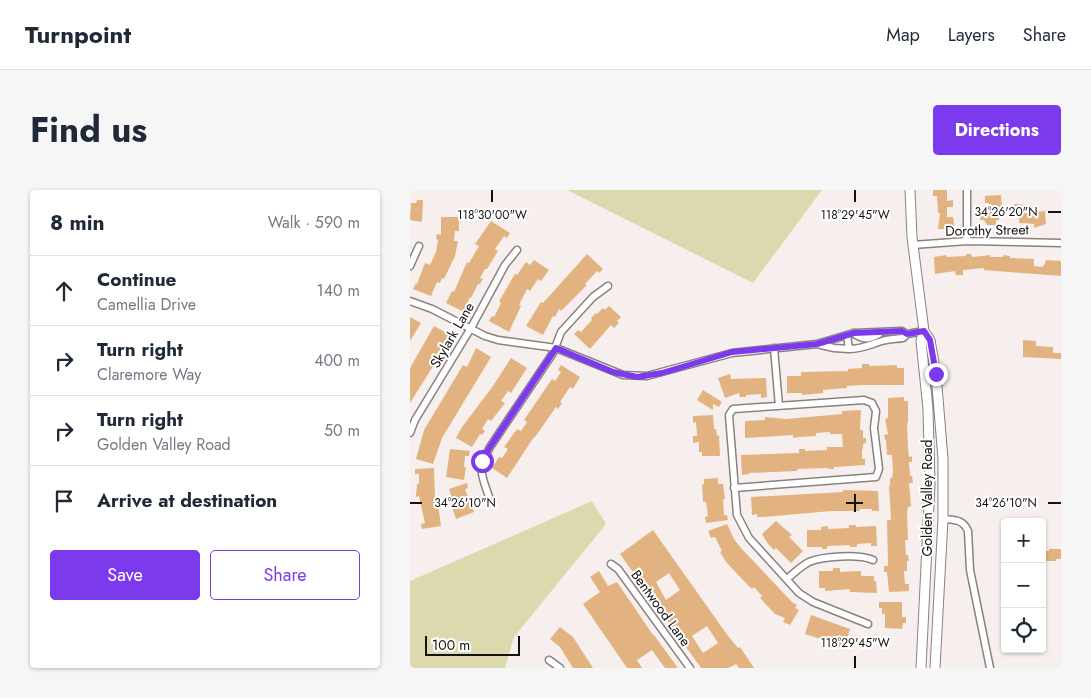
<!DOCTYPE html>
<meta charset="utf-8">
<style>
body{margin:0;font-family:Jost,sans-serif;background:#f6f6f7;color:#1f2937}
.controls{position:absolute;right:15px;bottom:15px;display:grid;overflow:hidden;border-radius:5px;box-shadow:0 1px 4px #0004}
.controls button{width:45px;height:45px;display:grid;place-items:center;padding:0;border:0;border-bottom:1px solid #e0e1e3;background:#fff;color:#1f2937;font:25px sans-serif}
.scale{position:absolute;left:15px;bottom:12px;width:95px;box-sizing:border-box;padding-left:5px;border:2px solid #141211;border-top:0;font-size:14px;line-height:18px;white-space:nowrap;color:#141211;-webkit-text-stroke:4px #fff;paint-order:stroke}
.stop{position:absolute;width:15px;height:15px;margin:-11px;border:4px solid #7c3aed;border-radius:50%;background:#fff}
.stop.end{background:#7c3aed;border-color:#fff;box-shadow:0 1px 5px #0008}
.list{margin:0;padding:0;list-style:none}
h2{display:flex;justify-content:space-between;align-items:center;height:65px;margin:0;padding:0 20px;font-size:21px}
h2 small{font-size:16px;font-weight:400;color:#747a83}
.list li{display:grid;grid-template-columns:32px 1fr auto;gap:15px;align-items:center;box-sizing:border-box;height:70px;padding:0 20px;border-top:1px solid #e0e1e3}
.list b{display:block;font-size:19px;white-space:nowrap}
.list p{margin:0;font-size:16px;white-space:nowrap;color:#747a83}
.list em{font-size:16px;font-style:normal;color:#747a83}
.actions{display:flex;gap:10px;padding:15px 20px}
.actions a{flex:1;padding:11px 0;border:1px solid #7c3aed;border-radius:5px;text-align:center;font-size:18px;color:#7c3aed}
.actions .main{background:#7c3aed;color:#fff}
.icon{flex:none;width:28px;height:28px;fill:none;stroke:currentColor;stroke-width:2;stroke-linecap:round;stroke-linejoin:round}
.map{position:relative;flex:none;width:651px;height:478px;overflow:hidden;border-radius:5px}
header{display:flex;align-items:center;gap:30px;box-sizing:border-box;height:70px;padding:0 25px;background:#fff;border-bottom:1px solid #e0e1e3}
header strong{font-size:24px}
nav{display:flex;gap:28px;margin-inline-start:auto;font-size:18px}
.intro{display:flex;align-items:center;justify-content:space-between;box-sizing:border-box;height:120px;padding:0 30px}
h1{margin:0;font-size:35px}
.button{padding:12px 22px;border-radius:5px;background:#7c3aed;color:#fff;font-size:18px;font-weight:700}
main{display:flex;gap:30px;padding:0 30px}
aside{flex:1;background:#fff;border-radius:5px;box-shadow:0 1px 4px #0004}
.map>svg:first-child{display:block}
.green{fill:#ddd9af}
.building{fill:#e2b380;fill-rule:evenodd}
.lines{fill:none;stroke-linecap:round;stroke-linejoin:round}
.minor-casing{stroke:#898281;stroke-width:9}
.secondary-casing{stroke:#898281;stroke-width:11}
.minor{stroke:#fff;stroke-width:6}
.secondary{stroke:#fff;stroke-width:9}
.route{stroke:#7c3aed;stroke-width:6}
.ticks{fill:none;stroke:#141211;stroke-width:2}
.labels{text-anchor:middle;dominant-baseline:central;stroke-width:4;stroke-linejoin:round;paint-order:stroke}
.street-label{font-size:14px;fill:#141211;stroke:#fff}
.ticks-label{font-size:12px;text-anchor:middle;fill:#141211;stroke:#fff;stroke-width:4;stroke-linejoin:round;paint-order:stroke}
</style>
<header>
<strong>Turnpoint</strong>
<nav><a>Map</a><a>Layers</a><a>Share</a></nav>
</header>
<div class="intro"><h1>Find us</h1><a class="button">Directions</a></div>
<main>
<aside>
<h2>8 min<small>Walk · 590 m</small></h2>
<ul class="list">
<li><svg class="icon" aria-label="ahead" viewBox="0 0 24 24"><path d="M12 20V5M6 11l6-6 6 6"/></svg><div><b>Continue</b><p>Camellia Drive</p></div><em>140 m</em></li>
<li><svg class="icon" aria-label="right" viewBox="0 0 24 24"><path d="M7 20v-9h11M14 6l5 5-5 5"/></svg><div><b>Turn right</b><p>Claremore Way</p></div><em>400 m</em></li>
<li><svg class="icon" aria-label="right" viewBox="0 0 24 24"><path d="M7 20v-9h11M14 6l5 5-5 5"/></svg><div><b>Turn right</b><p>Golden Valley Road</p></div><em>50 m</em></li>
<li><svg class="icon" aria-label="arrive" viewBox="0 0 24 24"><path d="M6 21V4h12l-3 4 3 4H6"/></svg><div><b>Arrive at destination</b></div></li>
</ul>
<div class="actions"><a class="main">Save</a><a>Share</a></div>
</aside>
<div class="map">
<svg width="651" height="478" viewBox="0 0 651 478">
<rect width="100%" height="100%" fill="#f7efed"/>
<path class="green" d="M157,0H412L343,93Z
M182,311L196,334L104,447L95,478H0V391Z"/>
<path class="building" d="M523,0H537V11L543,10V17H537V27H543L545,39H528L530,23H528L527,6H523Z
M591,5L592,18H589V30H586V35H577L574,30H570V23H579V13H575V6Z
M7,10H13L12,32L0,30L1,13H6Z
M604,14L616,15V23L635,21L636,34L624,38V34L609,33V28L604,27Z
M31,27H49V41H45L44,51H48L45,66L34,89L32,88L30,93L27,92L21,106L3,99L6,93L7,94L15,73L20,75L26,62L28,50L26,49L27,44L31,45Z
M81,31L100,43L97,48L94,46L85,59L88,61L77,79H75L70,88L73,89L70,94H68L61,108L60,107L56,116L58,118L56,123L36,113L42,101L44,102L57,72L59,73L69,56L65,54Z
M177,64L193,79L189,83L187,81L175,94L177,95L151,121L149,119L145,127L143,126L133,145L116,136L131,112L133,113Z
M556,64H561L562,67L581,65L580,67H593L594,65L600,66V68L624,69V76L632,77L635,74L636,70L651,71V86L574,80V78L553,80V85H546L545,81L525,84L524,67L536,65L537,67L556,66Z
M124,70L139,80L131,91L128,89L120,101L117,99L109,115L111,116L99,142L79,131L82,126L84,127L91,113L89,111L105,84L107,85L116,72L120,75Z
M199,116L211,127L207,131L209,133L204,138L201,135L180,159L164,144L168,140L171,142L182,130L181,128L186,123L187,124L193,118L195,120Z
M0,127L11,133L0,151Z
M24,136L42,146L0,213V178Z
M613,150L626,151V156L643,157V163H651V169L613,167Z
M66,158L81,167L32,248L23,274L6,269L14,240L53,175L57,177Z
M101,168L117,178L101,203L98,201L91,211L95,213L92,217L81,231L78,229L72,239L75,241L72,245L70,244L62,257L46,248L52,237L83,196Z
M452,174H459V176L487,175V178H494V195H451L437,196V198L413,200V203L392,205V203H377V186H391V182L438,181V179L452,178Z
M151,175L170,187L163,199L160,197L150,212L152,213L148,219L146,217L125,247H124L97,288L82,278L89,267L92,268L98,259L94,257L107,239L111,241L117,232L114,230L142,189L145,191L151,182L148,180Z
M320,184L321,189L356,188L357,207L351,208V204L336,205V207H330L329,203L315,208L308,188Z
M293,200L312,212L309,217L303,214V220L287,210Z
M494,207V211H498V233H497L498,257L499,267L502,266V272H499L500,286H502L503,293H499L501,316L498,317L497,322L498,350H495L496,365H498L499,371H497V381H494L495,394H499V401L479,402L477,382H474V376H478L477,330H481L479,296H480V288H482L483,282L482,265H477L476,250H475L474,245L478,244L475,229L478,228V208Z
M451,220L450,240H453V248H456V253L453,254V259H452V269H455V275L424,277V279H418V278L387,279V281L339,283V284L332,285L331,265L389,263V259H395V261L417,260V257H433L432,244H420V242L406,243V246L390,247L383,248V245L335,248V231L355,230V227L376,229L432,224V221Z
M303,225L304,239H306L307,246L309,245L310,266H292V262H289V252L283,253V246H287L286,232L283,233V226Z
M40,259L60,261L59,266H55L54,277H56L54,290L36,287Z
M24,278L25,308L27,307L31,336L12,339L11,334L15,333L9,306L6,307L7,294H9V284H5V279Z
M308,288V294H313L315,309H313L314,325H317L318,330L296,333L295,327L298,326L296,312H293L292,295L294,294V289Z
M57,293L58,298L55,299L64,322L46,329L42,317L44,316L39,299Z
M433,300L468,301L469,321H462V319H449L450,321H421L354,327H347V324L342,325L341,307L433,302Z
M366,331L382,345L379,347L393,361L381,373L366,358L364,360L358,354L352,344Z
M317,334L324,349L331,358L382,412L387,415L385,418L389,420L380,435L373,432L375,428L365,424L350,408L352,406L344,397L342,399L332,389L316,372L310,362L312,361L305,347L301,348L298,341Z
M439,335H446V337L466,336L467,356H461V353L447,354V357H440V355L417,356V359H412V357H397V340H411V337L418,336V339L439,338Z
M243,340L318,446L328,458L330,457L344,478H329L326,474L318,478H291L210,364ZM259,383L270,400L256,410L246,392ZM297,436L308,453L293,463L282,446Z
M639,359H651V369H646V371H632V361H639Z
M423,378H430V382L451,381V386H464V391H466L467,403L440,402V399L415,401V398H409V381H423Z
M189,381L198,396L207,392L243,445H244L268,478H255L242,460L227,470L232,478H217L173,414L190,402L180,387Z
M469,412H492V427H496V433H493L492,439L475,438V424H472V418H469Z
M401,425L440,439L435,455L431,454L430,458L423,455V453L395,444Z
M150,437L163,447L183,478H163L150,457L140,449Z"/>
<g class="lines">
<g class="minor-casing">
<path id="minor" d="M557,0V51
M503,55L557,51L651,53
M0,76L9,56
M0,111L22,119L75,146L88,150L146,158L213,185L237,186L322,163L407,154
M443,143C453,150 458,150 469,144
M497,144L493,148C486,149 478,149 472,151C459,155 453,159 439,159L437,145L444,143L492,141L497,144L514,141
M437,145L407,154L424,158L439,159
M364,158L369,216
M0,243L5,230L61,138L95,75L107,60
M324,298L466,287L469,279L464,238L466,221L462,213L454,210L323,219L319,225L327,325L339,348L389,403L403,412L458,434
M79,307C71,283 67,280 80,257L143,163L151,142L183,107L198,96
M533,329C544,330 553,329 558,341L560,380L580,478
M201,374L208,379L280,478
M377,389C384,383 391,376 399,372C413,366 449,364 463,370
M139,470L150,478"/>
</g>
<g class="secondary-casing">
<path id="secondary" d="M500,0L502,47L514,141L511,151L518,219L520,294L511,478
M514,141L520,150L526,184L533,269V329L525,478"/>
</g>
<use href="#minor" class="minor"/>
<use href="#secondary" class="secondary"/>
</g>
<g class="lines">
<path class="route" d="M72,271L80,257L146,158L203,182L227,187L252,183L322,162L407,154L444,143L492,141L497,144L514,141L520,150L526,184"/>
</g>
<path class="ticks" d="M82,0V12M445,0V12M638,22H651M445,304V322M0,313H12M436,313H453M638,313H651M445,466V478"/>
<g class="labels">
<g class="street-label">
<text transform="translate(577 40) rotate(-1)">Dorothy Street</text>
<text transform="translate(42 145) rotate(-60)">Skylark Lane</text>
<text transform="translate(517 308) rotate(-90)">Golden Valley Road</text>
<text transform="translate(251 418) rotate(54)">Bentwood Lane</text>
</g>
</g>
<g class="ticks-label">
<text x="596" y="26">34°26'20"N</text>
<text x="82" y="29">118°30'00"W</text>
<text x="445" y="29">118°29'45"W</text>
<text x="55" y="317">34°26'10"N</text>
<text x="596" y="317">34°26'10"N</text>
<text x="445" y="457">118°29'45"W</text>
</g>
</svg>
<div class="controls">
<button>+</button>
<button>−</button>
<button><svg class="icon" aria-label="locate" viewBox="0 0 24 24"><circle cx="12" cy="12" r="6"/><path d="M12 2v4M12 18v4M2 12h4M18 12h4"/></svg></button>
</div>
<div class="scale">100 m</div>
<div class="stop" style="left:72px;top:271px"></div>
<div class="stop end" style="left:526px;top:184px"></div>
</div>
</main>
